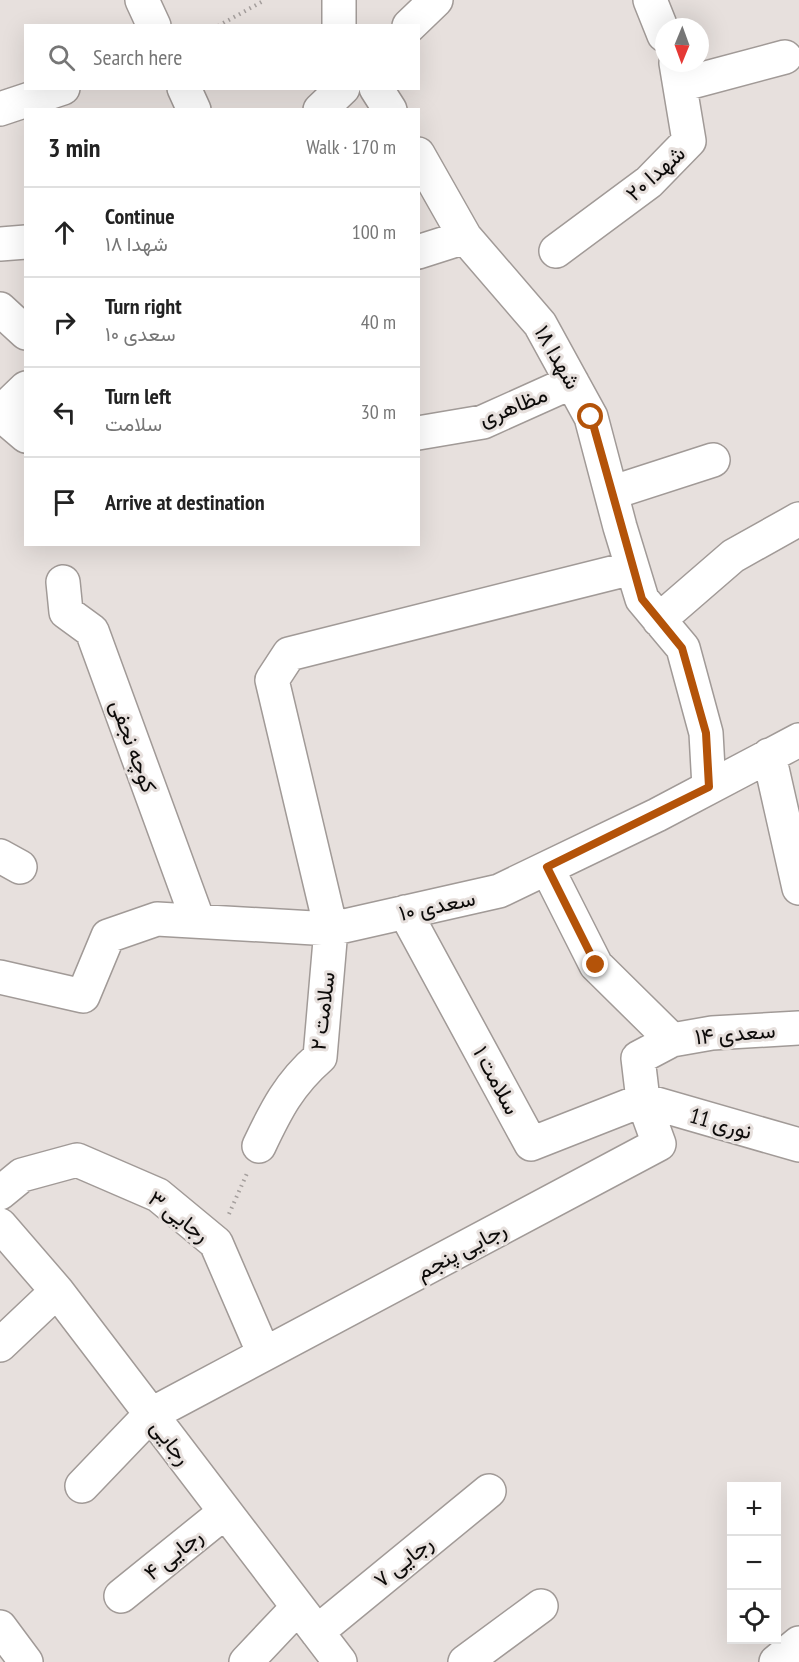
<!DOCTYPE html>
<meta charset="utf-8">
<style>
body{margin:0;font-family:"PT Sans Narrow",Vazirmatn,sans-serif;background:#f2f2f2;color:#222}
.controls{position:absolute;right:18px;bottom:18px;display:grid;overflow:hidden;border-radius:0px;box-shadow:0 6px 24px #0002}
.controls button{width:54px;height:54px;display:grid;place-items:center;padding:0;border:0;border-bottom:2px solid #e0e0e0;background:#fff;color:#222;font:30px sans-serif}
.compass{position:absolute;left:655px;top:18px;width:54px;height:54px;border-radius:50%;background:#fff;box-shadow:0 6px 24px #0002;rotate:181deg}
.stop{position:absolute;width:18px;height:18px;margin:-14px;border:4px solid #b45309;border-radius:50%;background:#fff}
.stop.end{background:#b45309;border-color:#fff;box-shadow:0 2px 6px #0008}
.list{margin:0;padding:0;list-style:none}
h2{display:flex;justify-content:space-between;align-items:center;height:78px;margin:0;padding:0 24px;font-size:26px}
h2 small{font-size:20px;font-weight:400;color:#767676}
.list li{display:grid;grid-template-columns:39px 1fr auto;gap:18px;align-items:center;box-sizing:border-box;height:90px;padding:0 24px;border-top:2px solid #e0e0e0}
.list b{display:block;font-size:22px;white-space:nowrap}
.list p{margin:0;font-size:20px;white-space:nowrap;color:#767676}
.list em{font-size:20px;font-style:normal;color:#767676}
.icon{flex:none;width:33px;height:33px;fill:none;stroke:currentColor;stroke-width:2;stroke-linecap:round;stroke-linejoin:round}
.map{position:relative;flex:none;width:799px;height:1662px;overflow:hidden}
.search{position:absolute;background:#fff;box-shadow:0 6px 24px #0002;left:24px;top:24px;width:396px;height:66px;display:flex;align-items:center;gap:15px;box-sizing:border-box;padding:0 21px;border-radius:0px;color:#767676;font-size:22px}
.panel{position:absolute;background:#fff;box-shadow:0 6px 24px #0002;left:24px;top:108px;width:396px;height:438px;border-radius:0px}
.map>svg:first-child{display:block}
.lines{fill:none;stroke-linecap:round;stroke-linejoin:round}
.minor-casing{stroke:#a19a97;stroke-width:36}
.path{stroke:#a49e9c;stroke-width:4;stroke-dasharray:1.5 4.5;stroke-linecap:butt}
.minor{stroke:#fff;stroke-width:33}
.route{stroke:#b45309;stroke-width:8}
.labels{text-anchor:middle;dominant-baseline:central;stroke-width:6;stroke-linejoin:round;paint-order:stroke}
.street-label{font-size:22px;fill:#0d0b0a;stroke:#e7e0dd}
</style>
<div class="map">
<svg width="799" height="1662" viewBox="0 0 799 1662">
<rect width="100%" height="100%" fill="#e7e0dd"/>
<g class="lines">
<g class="minor-casing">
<path id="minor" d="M142,0L154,26
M339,0V26
M650,0L664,35
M409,26L436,0
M680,85L785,57
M184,88L194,110
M376,88L390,110
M0,109L63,88
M320,110L343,88
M418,154L465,237L540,324L591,417L620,527L642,599L683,648L706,733L709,787
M0,244L26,242
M556,251L649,182L689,141L676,63
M418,252L465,237
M0,309L26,333
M0,413L26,388
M0,414L26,436
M418,433L483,422L572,382
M611,493L713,460
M63,582L66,612L92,631L198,921
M659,620L733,556L799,519
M769,755L799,888
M0,856L20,867
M547,868L596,965L672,1040
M405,912L531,1144L643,1100L799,1145
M0,977L83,996L108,936L157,919L331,929L499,891L657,815L799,740
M259,1146C276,1110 289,1084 320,1057L331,929L272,680L289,654L632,568
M0,1193L22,1175L77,1160L158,1195L216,1243L264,1354
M0,1225L57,1291L340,1662
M0,1345L57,1291
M82,1486L150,1415L659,1144L643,1100L638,1058L672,1040L712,1033L799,1028
M121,1596L225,1512
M0,1627L26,1662
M317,1632L489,1491
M246,1662L298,1607
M465,1662L541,1606
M776,1662L799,1643"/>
</g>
<path class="path" d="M218,26L265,0
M229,1214L248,1171"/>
<use href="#minor" class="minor"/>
</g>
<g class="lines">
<path class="route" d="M591,417L642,599L682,648L706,733L709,787L547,867L596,965"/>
</g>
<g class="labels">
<g class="street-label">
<text transform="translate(655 173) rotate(-42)">شهدا ۲۰</text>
<text transform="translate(558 357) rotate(60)">شهدا ۱۸</text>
<text transform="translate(513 406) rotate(-22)">مظاهری</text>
<text transform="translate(134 746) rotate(70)">کوچه نجفی</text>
<text transform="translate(437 905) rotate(-12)">سعدی ۱۰</text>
<text transform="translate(322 1011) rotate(-83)">سلامت ۲</text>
<text transform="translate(735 1033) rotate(-5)">سعدی ۱۴</text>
<text transform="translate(497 1080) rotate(62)">سلامت ۱</text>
<text transform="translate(721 1123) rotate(16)">نوری 11</text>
<text transform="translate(179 1216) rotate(37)">رجایی ۳</text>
<text transform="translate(461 1250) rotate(-28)">رجایی پنجم</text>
<text transform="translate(171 1442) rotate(52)">رجایی</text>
<text transform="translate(173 1554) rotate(-39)">رجایی ۴</text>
<text transform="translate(403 1561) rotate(-39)">رجایی ۷</text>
</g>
</g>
</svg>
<div class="controls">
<button>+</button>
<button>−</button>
<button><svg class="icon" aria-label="locate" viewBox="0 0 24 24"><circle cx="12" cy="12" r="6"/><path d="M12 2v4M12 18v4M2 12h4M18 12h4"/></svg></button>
</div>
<svg class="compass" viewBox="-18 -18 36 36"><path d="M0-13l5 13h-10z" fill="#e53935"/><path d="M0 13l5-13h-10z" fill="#767676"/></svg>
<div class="stop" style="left:591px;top:417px"></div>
<div class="stop end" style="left:596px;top:965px"></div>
<div class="search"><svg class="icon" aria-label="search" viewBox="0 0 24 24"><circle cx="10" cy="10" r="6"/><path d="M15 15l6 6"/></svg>Search here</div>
<section class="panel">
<h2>3 min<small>Walk · 170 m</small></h2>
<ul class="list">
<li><svg class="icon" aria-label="ahead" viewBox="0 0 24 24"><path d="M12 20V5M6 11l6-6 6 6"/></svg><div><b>Continue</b><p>شهدا ۱۸</p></div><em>100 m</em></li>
<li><svg class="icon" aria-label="right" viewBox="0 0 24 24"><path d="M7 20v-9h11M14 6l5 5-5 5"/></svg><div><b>Turn right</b><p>سعدی ۱۰</p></div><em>40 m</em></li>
<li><svg class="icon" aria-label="left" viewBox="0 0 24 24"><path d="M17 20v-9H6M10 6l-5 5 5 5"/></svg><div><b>Turn left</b><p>سلامت</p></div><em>30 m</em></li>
<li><svg class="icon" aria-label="arrive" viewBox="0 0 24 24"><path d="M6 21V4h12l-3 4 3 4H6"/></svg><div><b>Arrive at destination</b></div></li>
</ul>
</section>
</div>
